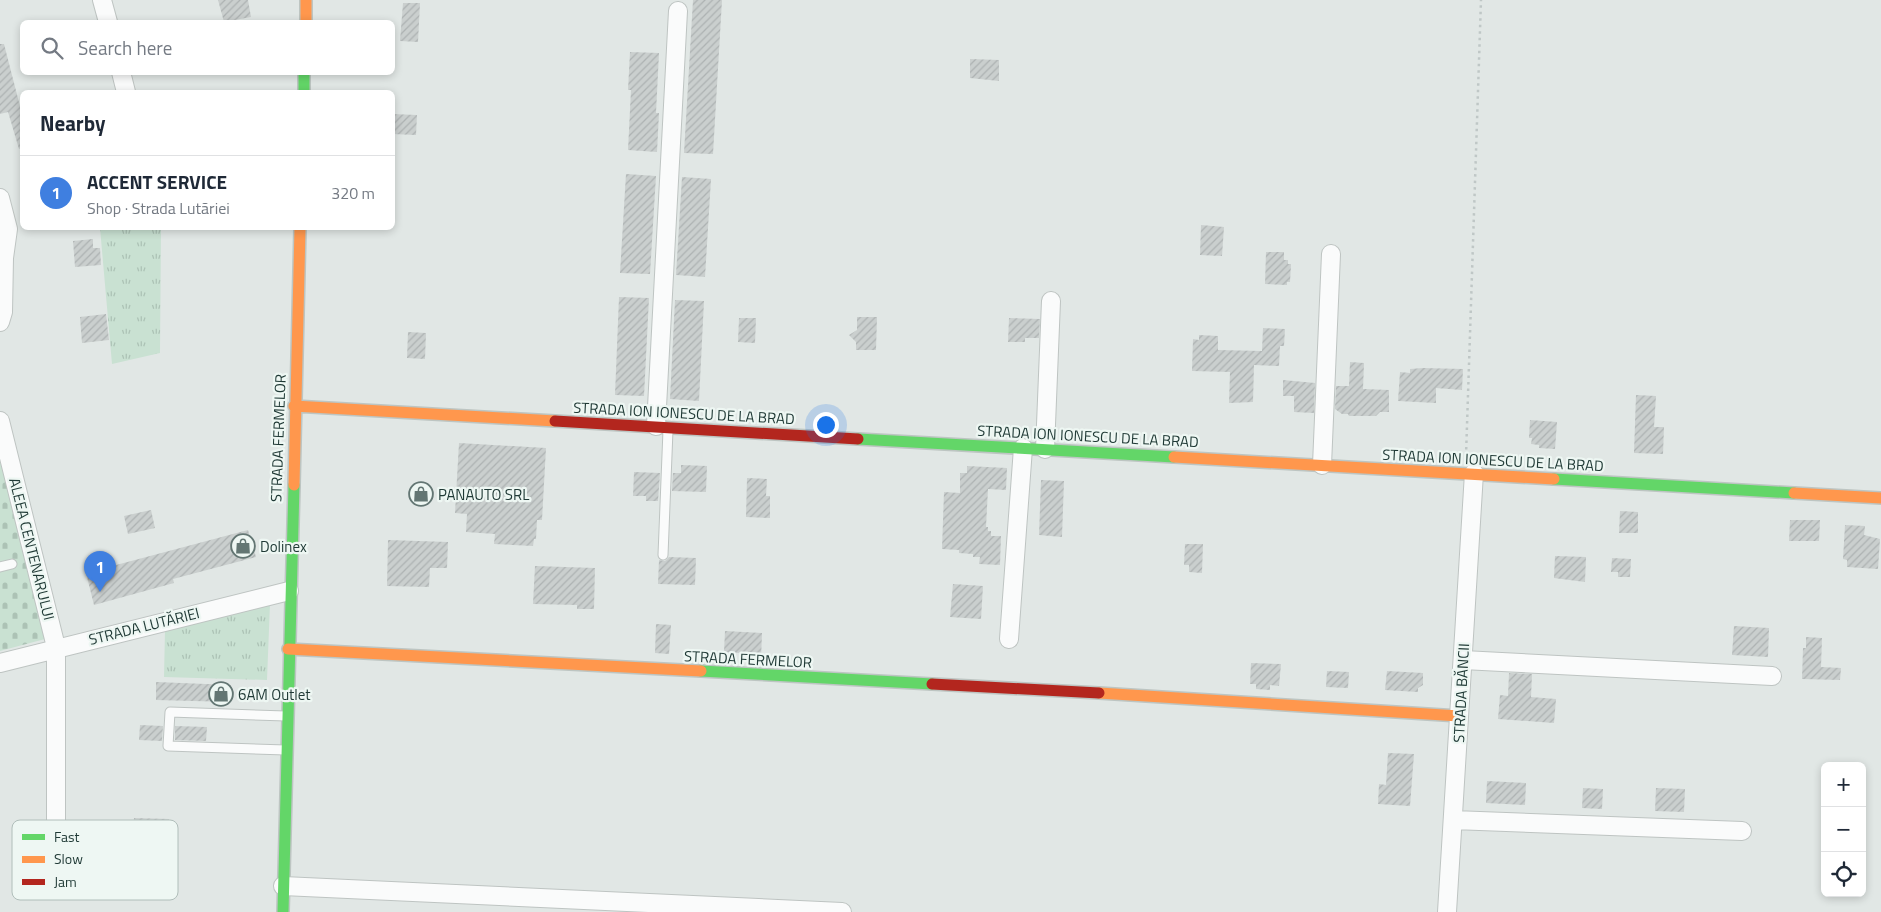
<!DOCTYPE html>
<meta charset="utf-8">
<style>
body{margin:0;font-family:"Titillium Web",sans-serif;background:#f2f2f3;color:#1f2937}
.controls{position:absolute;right:15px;bottom:15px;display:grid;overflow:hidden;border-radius:8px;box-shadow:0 2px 8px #0003}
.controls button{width:45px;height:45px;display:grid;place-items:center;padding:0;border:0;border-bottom:1px solid #e0e1e3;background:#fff;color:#1f2937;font:25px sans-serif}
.you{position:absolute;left:825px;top:424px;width:18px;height:18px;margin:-12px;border:4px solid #fff;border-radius:50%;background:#1a73e8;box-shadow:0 0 0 8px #1a73e833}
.badge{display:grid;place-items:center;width:32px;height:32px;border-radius:50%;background:#ea580c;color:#fff;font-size:16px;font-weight:700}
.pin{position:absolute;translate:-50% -41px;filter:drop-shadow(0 1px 2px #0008)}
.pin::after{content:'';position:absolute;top:26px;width:18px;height:15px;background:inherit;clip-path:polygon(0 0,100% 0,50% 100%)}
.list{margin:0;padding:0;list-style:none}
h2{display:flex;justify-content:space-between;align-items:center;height:65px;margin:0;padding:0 20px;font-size:21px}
h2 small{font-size:16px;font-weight:400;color:#747a83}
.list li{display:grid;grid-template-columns:32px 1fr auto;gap:15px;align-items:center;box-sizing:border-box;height:75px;padding:0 20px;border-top:1px solid #e0e1e3}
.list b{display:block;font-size:19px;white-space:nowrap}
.list p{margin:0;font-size:16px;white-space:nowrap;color:#747a83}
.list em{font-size:16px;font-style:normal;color:#747a83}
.icon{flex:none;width:28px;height:28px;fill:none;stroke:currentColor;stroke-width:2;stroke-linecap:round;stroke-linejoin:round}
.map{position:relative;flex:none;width:1881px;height:912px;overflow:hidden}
.search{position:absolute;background:#fff;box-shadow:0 2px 8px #0003;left:20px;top:20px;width:375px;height:55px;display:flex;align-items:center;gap:12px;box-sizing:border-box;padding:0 18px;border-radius:8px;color:#747a83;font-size:19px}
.panel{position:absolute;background:#fff;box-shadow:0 2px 8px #0003;left:20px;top:90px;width:375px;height:140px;border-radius:8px}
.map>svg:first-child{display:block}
.grass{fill:url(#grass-tufts)}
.cemetery{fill:url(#cemetery-stones)}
.building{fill:url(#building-hatch)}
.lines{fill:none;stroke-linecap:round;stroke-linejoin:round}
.lane-casing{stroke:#bec4c2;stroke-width:11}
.street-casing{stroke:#bec4c2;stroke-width:20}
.fast-casing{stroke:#bdc5c2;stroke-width:14}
.slow-casing{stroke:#bdc5c2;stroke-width:14}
.jam-casing{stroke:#bdc5c2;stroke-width:14}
.path{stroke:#bfc7c6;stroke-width:2.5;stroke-dasharray:2.5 4;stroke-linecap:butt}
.lane{stroke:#fafbfb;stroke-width:9}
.street{stroke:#fafbfb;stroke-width:18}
.fast{stroke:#63d668;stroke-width:11}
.slow{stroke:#ff974d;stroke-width:11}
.jam{stroke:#b3261e;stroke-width:11}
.labels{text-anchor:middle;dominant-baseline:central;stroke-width:4.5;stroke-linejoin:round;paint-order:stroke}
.street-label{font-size:15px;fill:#1f3935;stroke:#eef7f3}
.poi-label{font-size:15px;fill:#1f3935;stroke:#eef7f3;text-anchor:start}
.key{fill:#eef7f3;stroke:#b0beba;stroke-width:1}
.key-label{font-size:14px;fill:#1f3935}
</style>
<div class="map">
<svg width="1881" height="912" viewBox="0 0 1881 912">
<defs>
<pattern id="grass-tufts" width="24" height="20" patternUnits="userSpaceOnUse" patternTransform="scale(1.25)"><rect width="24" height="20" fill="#c9e1d2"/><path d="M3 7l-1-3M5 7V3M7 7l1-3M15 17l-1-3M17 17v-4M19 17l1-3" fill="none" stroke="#acc2b5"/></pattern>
<pattern id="cemetery-stones" width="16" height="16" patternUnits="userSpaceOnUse" patternTransform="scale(1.25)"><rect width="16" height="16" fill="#c9e1d2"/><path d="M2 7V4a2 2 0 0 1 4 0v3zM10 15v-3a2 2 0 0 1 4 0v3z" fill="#acc2b5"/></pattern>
<pattern id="building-hatch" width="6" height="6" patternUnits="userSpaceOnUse" patternTransform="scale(1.25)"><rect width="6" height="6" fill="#cacfce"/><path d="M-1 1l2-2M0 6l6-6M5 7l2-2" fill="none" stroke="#adb2b2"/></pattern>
</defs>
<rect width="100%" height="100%" fill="#e1e7e5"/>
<path class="grass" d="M100,228H161L160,353L112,364Z
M270,604L267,680L164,677L165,630Z"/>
<path class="cemetery" d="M0,452L45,639L0,651Z"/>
<path class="building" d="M218,0H248L251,17L224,22Z
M693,0H722L713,154L684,153Z
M403,3H420L418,42L400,41Z
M0,44H4L22,114V148L19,149L8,112L0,114Z
M630,52L659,53L656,113H659L657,152L628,150L631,90H628Z
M970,59L999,60V81L970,78Z
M392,114L417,115L416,135L392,134Z
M626,174L656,176L650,274L620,273Z
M682,177L711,179L705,277L676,275Z
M1201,225L1224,227L1222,256L1200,255Z
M93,239V248H100L101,265L75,267L73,241Z
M1266,252H1284V260H1288V264H1291L1290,282H1287V285L1265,284Z
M619,297L649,298L644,396L615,395Z
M675,300L704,301L699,401L670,399Z
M106,314L109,340L82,343L80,317Z
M857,317H877L876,350H856V342L849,335L857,330Z
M739,318H756L755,343L738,342Z
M1009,318L1040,319L1039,338H1025V342H1008Z
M1263,328L1285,329L1284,346H1280L1279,366L1254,365L1253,402L1229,403L1230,372L1192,371L1193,339L1199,340V335L1218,336V350L1262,351Z
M408,332L426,333L425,359L407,358Z
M1350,362L1364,363L1363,389L1389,390V412H1380L1376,416H1349L1348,414H1342L1335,409L1336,386H1349Z
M1423,368L1463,369L1462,390L1436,388V403L1398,401L1400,372L1410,373V369Z
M1283,380L1315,383L1314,413L1294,412V396H1283Z
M1636,395L1656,396L1654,427H1664L1663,454L1634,453Z
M1530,420L1557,422L1555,449L1539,448V445L1531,444L1532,438H1529Z
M459,443L546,448L542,520H537L536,539H534L533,546L494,544L495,534L466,532L467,514L455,513Z
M681,465L707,466L706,492L672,491L673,473H681Z
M967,466L1007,468L1006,490L988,489L986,527H988V531H991V536H1001L1000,565L979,564L980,557H973V554L959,553V550L942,549L944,492L960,493V473H967Z
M634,472L660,473L658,501H646V496H633Z
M747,478L767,479L766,496H770V518L746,517Z
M1041,480L1064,481L1062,537L1039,535Z
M151,510L155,528L128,534L124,516Z
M1620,511L1638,512V533H1619Z
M1790,520H1820L1819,541H1789Z
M1845,525L1865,526L1864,535L1880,539L1878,569L1847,567V560L1843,559Z
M248,530L256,557L173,579L174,583L94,605L86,573Z
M388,540L448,542L447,568H430L429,587L387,586Z
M1185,544H1203L1202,573L1189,572V565H1184Z
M1555,556L1586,557L1585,582L1554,578Z
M669,557L696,558L695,585L658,584L659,560L665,561Z
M1612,558L1631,559L1630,577H1618V572H1611Z
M535,566L595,568L594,609H577V605L533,604Z
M953,584L983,586L981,619L950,617Z
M656,624L671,625L669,654L655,653Z
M1734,626L1769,628L1768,657L1732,655Z
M725,631L762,633L761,660L739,659V653L724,652Z
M1806,637L1822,638L1821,667L1841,668L1840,680L1802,679L1803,648H1806Z
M1251,663L1281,664L1279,686L1270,685V690L1256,689V684H1250Z
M1327,671L1349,672L1348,688L1326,687Z
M1387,671L1423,673V685L1418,688V692L1385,690Z
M1509,673L1532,674L1531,697L1556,699L1554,723L1498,719L1500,695L1508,696Z
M156,682L231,685V702L156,700Z
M140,725L163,726L162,741L139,740Z
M175,726L207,727L206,741L175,740Z
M1388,753L1414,754L1410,806L1378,804L1379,784L1386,785Z
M1487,781L1526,783L1525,805L1486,803Z
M1583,788L1603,789L1602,809L1582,808Z
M1656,788L1685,789L1684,812L1655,811Z
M134,818L169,819V841L133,840Z"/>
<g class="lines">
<g class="lane-casing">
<path id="lane" d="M663,555L668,430
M0,567L12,564
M286,750L168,746L170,712L286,716"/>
</g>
<g class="street-casing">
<path id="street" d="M102,0L108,22
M121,72L126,92
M0,198L8,229L4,258L3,312L0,322
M0,421L56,647V832
M656,426L678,11
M1045,449L1051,301
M1322,465L1331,254
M1009,639L1023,448
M1463,660L1772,676
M0,663L289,591
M1453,820L1742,831
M283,886L842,912
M1447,912L1474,473"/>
</g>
<g class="fast-casing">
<path id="fast" d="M304,72V92
M858,439L1174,457
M1554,479L1794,493
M701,671L932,684
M283,912L294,485"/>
</g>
<g class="slow-casing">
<path id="slow" d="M306,0V22
M294,406L555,421
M1174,457L1554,479
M294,485L300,228
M1794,493L1881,498
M288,649L701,671
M1099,693L1459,716"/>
</g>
<g class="jam-casing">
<path id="jam" d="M555,421L858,439
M932,684L1099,693"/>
</g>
<path class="path" d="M1466,456L1481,0"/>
<use href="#lane" class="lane"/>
<use href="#street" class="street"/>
<use href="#fast" class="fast"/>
<use href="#slow" class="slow"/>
<use href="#jam" class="jam"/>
</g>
<defs>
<g id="shop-ring" transform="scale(1.25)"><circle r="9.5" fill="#eef7f3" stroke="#637673" stroke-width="1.5"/><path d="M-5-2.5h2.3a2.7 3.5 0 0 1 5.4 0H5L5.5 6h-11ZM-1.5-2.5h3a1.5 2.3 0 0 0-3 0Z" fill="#637673"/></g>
</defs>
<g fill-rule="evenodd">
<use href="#shop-ring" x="421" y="494"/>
<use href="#shop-ring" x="243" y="546"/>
<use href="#shop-ring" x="221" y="694"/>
</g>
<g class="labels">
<g class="street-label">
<text transform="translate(684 413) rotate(3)">STRADA ION IONESCU DE LA BRAD</text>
<text transform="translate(1088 436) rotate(3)">STRADA ION IONESCU DE LA BRAD</text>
<text transform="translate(278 438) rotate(-88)">STRADA FERMELOR</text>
<text transform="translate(1493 460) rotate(3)">STRADA ION IONESCU DE LA BRAD</text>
<text transform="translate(32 549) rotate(76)">ALEEA CENTENARULUI</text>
<text transform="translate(144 626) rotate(-14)">STRADA LUTĂRIEI</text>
<text transform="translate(748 659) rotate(3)">STRADA FERMELOR</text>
<text transform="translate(1461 693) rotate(-87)">STRADA BĂNCII</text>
</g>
<g class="poi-label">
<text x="438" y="494">PANAUTO SRL</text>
<text x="260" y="546">Dolinex</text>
<text x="238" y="694">6AM Outlet</text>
</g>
</g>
<rect x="12" y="820" width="166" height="80" rx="8" class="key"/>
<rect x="22" y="834" width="23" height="6" fill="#63d668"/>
<rect x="22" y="856" width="23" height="7" fill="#ff974d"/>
<rect x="22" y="879" width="23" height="6" fill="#b3261e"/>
<g class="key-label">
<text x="54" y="842">Fast</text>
<text x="54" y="864">Slow</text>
<text x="54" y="887">Jam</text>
</g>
</svg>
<div class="controls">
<button>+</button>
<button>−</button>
<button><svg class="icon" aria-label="locate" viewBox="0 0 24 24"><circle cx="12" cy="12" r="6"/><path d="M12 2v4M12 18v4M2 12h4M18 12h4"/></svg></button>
</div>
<div class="you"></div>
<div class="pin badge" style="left:100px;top:592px;background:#3f7fe0">1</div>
<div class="search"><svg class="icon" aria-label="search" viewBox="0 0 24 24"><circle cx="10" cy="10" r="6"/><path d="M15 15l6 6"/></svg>Search here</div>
<section class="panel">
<h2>Nearby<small></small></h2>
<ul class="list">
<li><span class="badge" style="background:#3f7fe0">1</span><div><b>ACCENT SERVICE</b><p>Shop · Strada Lutăriei</p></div><em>320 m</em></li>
</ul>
</section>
</div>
